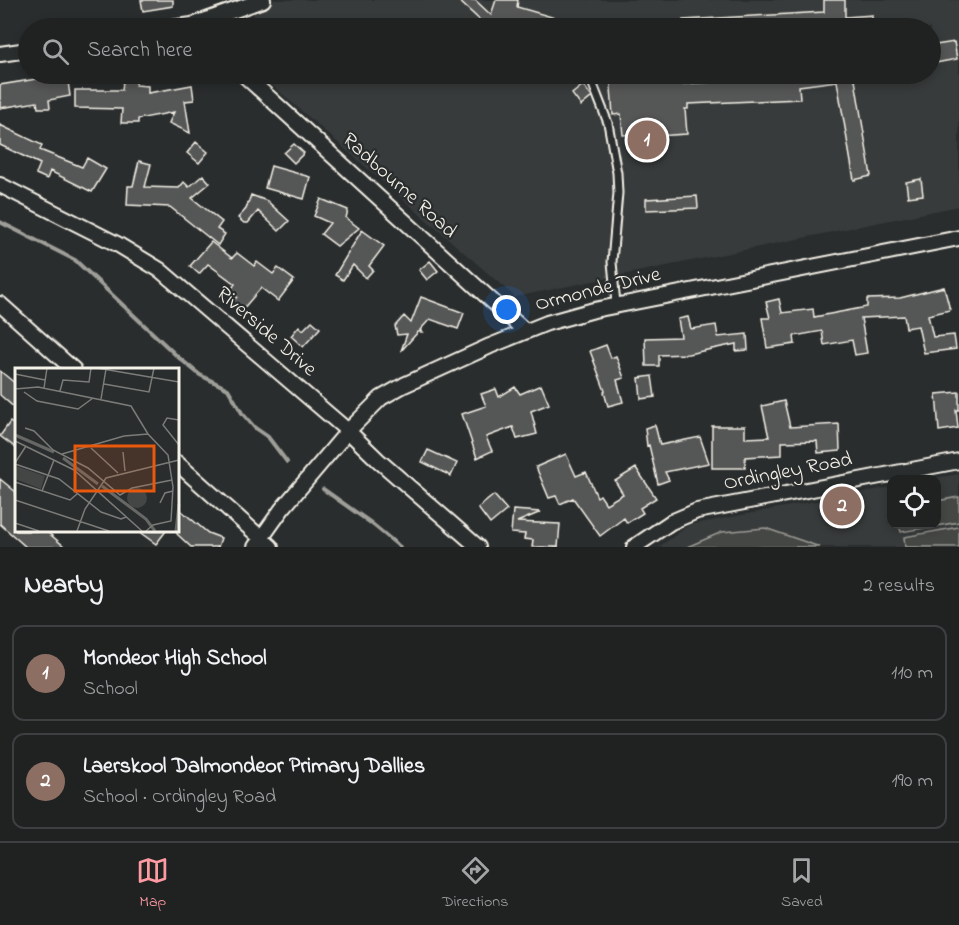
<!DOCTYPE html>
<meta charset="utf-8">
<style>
body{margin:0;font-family:"Indie Flower",sans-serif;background:#2d2f2f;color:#f1f3f6}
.controls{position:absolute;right:18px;bottom:18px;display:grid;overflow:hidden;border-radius:12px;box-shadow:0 3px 9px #0003}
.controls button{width:54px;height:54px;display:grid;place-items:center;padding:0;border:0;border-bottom:2px solid #3d3f40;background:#202222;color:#f1f3f6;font:30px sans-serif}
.you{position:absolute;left:507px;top:310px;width:21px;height:21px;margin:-15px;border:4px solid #fff;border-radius:50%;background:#1a73e8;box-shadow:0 0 0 9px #1a73e833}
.badge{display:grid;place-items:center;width:39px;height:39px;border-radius:50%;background:#ff9aa2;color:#fff;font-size:20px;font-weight:700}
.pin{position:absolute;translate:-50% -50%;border:3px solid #fff;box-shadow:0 2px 6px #0006}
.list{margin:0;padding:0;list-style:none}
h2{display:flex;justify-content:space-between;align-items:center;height:78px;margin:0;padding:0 24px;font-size:26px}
h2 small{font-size:20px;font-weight:400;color:#a2a4a5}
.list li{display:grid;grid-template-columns:39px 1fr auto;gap:18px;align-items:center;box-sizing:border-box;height:96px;margin:0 12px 12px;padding:0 12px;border:2px solid #3d3f40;border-radius:12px}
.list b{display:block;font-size:22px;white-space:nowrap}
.list p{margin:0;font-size:20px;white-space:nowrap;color:#a2a4a5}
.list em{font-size:20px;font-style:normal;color:#a2a4a5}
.icon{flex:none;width:33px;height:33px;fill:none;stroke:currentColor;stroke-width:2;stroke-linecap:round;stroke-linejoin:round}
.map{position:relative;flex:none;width:959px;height:547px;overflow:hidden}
.search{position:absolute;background:#202222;box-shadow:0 3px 9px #0003;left:18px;right:18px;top:18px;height:66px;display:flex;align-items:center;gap:15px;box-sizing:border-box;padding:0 21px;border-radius:33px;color:#a2a4a5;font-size:22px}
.sheet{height:294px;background:#202222}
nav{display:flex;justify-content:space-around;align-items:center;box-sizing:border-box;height:84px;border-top:2px solid #3d3f40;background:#202222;font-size:16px;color:#a2a4a5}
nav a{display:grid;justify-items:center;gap:3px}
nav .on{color:#ff9aa2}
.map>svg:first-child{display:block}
.built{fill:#373a3a}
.green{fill:#444645;stroke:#9c9c96;stroke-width:1.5}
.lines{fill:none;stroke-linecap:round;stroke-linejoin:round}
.stream{stroke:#9f9f9a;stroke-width:4}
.building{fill:#555756;stroke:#f4f1e8;stroke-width:1.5}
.lane-casing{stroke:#f4f1e8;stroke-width:11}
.street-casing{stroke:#f4f1e8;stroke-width:18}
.lane{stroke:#2a2d2e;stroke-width:7}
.street{stroke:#2a2d2e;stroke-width:14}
.labels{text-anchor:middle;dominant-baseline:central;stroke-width:4.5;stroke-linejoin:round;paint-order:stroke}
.street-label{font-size:21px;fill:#f4f1e8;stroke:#2a2d2e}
.inset-river{fill:none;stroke:#676866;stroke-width:3}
.inset-road{fill:none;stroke:#7b7b78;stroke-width:1.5}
.view{fill:#e8590c;fill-opacity:0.15;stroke:#e8590c;stroke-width:3}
.inset-edge{fill:none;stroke:#f4f1e8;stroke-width:3}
</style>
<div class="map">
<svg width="959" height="547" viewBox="0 0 959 547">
<rect width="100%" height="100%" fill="#2a2d2e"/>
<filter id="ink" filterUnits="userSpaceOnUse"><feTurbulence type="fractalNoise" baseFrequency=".0167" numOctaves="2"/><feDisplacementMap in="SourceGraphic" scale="12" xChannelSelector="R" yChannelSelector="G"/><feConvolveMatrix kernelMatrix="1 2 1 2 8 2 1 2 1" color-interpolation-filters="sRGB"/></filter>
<g filter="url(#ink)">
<path class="built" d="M267,0H959V206L515,297L259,74H930V28H250L257,3Z
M959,474V547H659L689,525L891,487L892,524H936V479H928Z"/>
<path class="green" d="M959,497V522L901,532L899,525L936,524L937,501Z
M959,527V547H905L904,537Z
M765,528L820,547H687L722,532Z"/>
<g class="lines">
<path class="stream" d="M0,222L75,260L178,357L200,375L228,389L242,413L255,428L268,437L287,462
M323,489L371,523L400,547"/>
</g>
<path class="building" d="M141,0H173V6L143,11Z
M458,0H475L491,15L496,0H518L517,7L583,26V28H504L482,22Z
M824,0H845V17L872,15V28H683V20L824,12Z
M954,42L957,59L930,64V46Z
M67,74L70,96L49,100L50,108H38L37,102L0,108V85Z
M610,74H682L683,84L715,82V74H854L871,176L854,180L837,81L799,86L800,99L688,104V109H685L687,134L641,137V134L623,135L621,114L613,115Z
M123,81H136V85L148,86V93L192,85L194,100L185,101L190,133L169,123L174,112L138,119V123H121L122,109L75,108V90H122Z
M583,85L592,97L581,106L572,94Z
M0,125L42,145L40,150L82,167L87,158L106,169L92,192L50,171L47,179L36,174L40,164L0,145Z
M196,142L208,152L199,163L187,153Z
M294,144L304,153L294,163L284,153Z
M139,161L151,164L145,187L179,188L184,182L189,187L203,175L210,183L192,198L222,222L217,229L225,234L218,245L170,207L127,205L128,186H133Z
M271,166L310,177L304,199L265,188Z
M921,179L923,195L908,197L906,182Z
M251,195L267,201L289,221L279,231L258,211L248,223H244L238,218L246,209Z
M697,196L698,208L646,210V199Z
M321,199L348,210L346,218L359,228L337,246L321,234L330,223L314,216Z
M362,230L384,246L369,266L373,270L366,278L353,265L343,280L335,275Z
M211,242L232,258L237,253L254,266L257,262L273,274L278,268L294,280L278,301L261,288L242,310L232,302L237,297L230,291L235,284L208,264L199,274L190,266Z
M430,261L438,271L427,280L419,270Z
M944,287L950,310L928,315L933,337L954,335L956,349L924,353L918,326L906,328L904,316L861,318L867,353L855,355L852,340L824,345L822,331L794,336L795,344L767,348L762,318H770L766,302L779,299L782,313L813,309L814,317L867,307V299L900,298Z
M421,297L464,313L458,329L430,319L420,330L422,332H418L401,351L407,334L397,335L395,326L404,316L411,323Z
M688,317L691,329L716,325L718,337L747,334L748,350L736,351V344L688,354L659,355V366H646L645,338L681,337L678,319Z
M312,321L320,328L303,347L291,336L299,326L303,330Z
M606,345L611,358L616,356L624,378L617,380L623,402L608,406L604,392L605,391L590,351Z
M0,371L16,384V409L0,395Z
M652,376L655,397L641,399L639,378Z
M541,385L549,404L531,411L537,434L517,439L513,427L486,437L492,451L477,458L462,414L486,406L481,394L496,389L499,397L515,387L520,394Z
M959,392V410H956L958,428L939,431L936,394Z
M784,401L790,427L839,424L840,451L818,453L817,441L782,442V455L745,457V468H712V426H745V438L769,437L762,406Z
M10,422L16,426V448L0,436Z
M655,425L660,445L700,437L709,463L665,472L669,480L658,484L649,445L647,446L645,428Z
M428,450L457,463L451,476L422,462Z
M566,454L576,476L586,472L597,497L600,495L606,504L623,494L615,481L636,468L656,498L640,508L643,513L627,523L624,518L600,536L573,498L560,504L556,496L549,498L536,467Z
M0,479L16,492V531H46L65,547H26L0,524Z
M494,495L507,510L490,524L478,508Z
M177,507L208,533L221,538L218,547H191L177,534Z
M513,510L541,512L517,522L560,524L558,547H532L533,540L524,539L525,534L511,533Z
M138,531H166L156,544Z"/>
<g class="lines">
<g class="lane-casing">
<path id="lane" d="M592,82L608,123L617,173L618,193L612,262L616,304"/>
</g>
<g class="street-casing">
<path id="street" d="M170,28L192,25L263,0
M0,54L28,50
M243,74L525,331
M0,185L117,244L160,270L348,431L378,460L478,547
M0,304L74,370
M177,463L271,547
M255,547L282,509L348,431L381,398L404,385L490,346L547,323L594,310L959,238
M634,547L671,522L697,511L959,461"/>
</g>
<use href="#lane" class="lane"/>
<use href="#street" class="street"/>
</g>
</g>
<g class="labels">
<g class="street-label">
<text transform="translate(399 186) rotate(42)">Radbourne Road</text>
<text transform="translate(598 290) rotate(-14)">Ormonde Drive</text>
<text transform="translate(266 332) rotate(41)">Riverside Drive</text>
<text transform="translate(788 472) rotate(-11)">Ordingley Road</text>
</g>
</g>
<g transform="translate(15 368)">
<rect width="164" height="164" fill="#2a2d2e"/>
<path d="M1,98L30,108L26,121L0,111ZM112 130a10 10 0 1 1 20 0a10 10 0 1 1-20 0Z" fill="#444645"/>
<path class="inset-river" d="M0,67L39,84M48,90L83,116M87,118L131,151L140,163M161,163L164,136"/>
<path class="inset-road" d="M82,0L164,14M0,6L30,12M89,16L134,24L139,0M29,20L32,0M0,21L23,19L116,38L133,66L153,87L158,119L156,153L138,157L131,163M45,23L48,12L74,14L76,0M9,24L22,33L63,41L78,30M86,31L91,1M164,52L152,50L148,57L164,77M10,60L19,63L38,82L73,100L105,127L117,120L157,112M0,73L59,102L127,163M76,80L103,105M108,84L110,103M47,86L109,68L133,66M0,95L11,78M0,96L44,111L86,144L106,151L111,149M0,114L55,132L62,126M27,123L39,92M0,132L94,163M145,135L150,125L158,123M0,155L24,163M62,163L70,141L91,110L164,92"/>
<path class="view" d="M60,78H139V123H60Z"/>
<rect width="164" height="164" class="inset-edge"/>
</g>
</svg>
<div class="controls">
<button><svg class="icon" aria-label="locate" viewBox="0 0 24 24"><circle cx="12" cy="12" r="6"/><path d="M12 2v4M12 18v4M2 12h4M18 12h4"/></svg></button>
</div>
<div class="you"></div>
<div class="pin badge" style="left:647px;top:140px;background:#8d6e63">1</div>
<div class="pin badge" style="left:842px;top:506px;background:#8d6e63">2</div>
<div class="search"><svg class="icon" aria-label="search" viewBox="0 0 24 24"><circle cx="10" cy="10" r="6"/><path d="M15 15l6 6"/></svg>Search here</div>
</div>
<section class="sheet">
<h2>Nearby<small>2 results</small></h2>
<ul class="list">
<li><span class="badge" style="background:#8d6e63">1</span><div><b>Mondeor High School</b><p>School</p></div><em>110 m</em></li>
<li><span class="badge" style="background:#8d6e63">2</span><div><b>Laerskool Dalmondeor Primary Dallies</b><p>School · Ordingley Road</p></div><em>190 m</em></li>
</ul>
</section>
<nav>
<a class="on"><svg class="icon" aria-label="map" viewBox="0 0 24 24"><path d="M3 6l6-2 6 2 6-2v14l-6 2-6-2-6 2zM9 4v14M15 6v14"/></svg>Map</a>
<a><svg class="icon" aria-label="directions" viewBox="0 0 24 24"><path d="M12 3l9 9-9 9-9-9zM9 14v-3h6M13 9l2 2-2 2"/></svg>Directions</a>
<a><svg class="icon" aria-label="saved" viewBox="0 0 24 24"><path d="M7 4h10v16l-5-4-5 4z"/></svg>Saved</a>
</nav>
